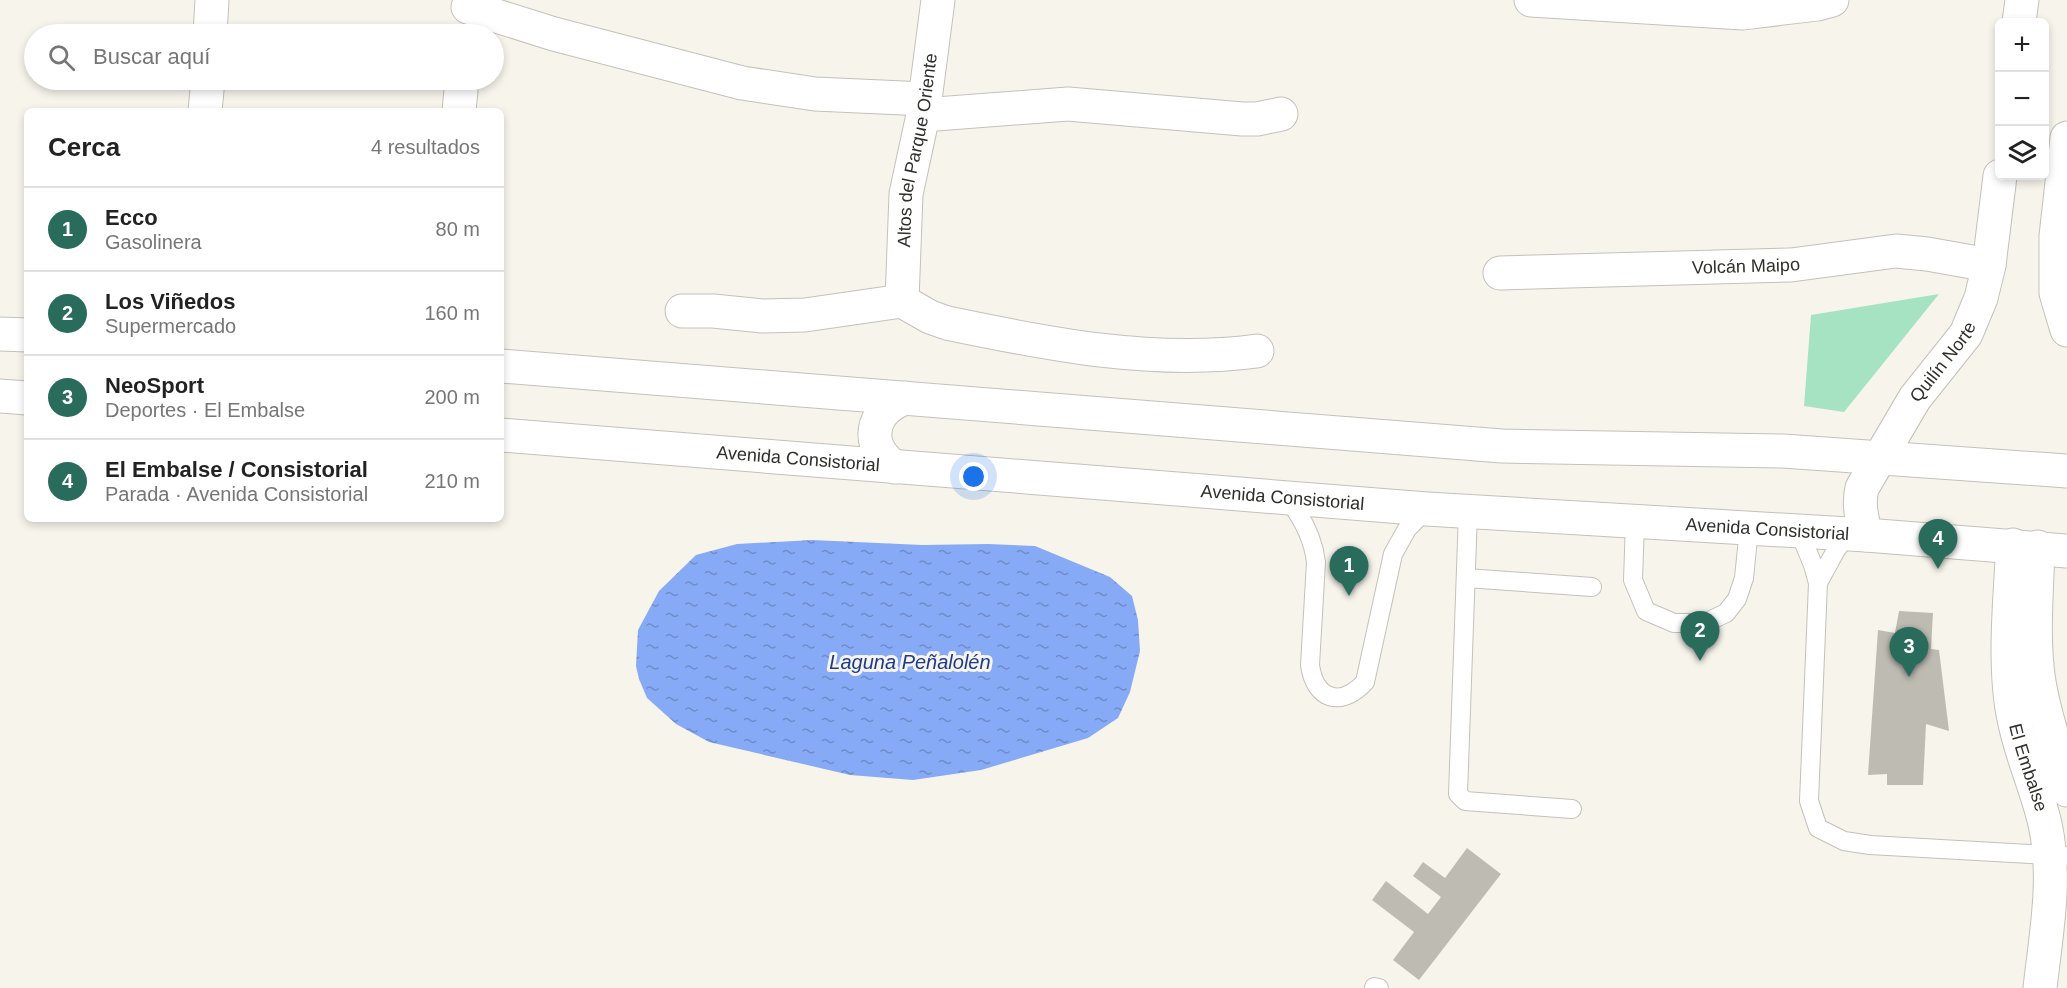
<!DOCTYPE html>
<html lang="es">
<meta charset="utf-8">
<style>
body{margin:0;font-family:Arial,sans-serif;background:#f2f2f2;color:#222}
.controls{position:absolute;right:18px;top:18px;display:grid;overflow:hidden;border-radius:9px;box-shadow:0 3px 9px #0003}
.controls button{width:54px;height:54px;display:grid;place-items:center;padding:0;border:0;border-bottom:2px solid #e0e0e0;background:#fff;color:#222;font:30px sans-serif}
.you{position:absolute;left:974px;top:477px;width:21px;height:21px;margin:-15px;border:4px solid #fff;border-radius:50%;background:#1a73e8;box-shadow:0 0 0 9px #1a73e833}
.badge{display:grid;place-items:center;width:39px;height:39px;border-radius:50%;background:#2a6c5c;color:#fff;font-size:20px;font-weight:700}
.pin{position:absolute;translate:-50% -50px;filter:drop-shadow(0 2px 3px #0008)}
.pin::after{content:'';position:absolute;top:32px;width:21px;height:18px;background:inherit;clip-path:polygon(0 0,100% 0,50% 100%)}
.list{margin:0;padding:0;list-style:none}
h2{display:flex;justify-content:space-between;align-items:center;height:78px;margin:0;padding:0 24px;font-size:26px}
h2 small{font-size:20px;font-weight:400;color:#767676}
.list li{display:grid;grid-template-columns:39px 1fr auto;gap:18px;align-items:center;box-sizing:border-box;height:84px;padding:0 24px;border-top:2px solid #e0e0e0}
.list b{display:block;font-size:22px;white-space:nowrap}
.list p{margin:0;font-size:20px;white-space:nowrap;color:#767676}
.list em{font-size:20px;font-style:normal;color:#767676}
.icon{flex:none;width:33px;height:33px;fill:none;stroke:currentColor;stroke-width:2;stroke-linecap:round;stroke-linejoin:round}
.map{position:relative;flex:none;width:2067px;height:988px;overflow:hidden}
.search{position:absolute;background:#fff;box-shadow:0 3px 9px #0003;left:24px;top:24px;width:480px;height:66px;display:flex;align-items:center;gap:15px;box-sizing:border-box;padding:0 21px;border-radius:33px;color:#767676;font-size:22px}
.panel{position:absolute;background:#fff;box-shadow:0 3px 9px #0003;left:24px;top:108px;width:480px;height:414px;border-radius:9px}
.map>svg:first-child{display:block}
.green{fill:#a5e3c3}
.water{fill:url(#water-ripples)}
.building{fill:#bebbb3}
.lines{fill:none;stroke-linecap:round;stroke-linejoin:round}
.lane-casing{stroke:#c4c1b9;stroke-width:20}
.street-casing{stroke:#c4c1b9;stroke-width:35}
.secondary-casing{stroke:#c4c1b9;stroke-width:35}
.lane{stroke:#fff;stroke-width:18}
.street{stroke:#fff;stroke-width:33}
.secondary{stroke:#fff;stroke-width:33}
.labels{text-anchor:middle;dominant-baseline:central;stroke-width:6;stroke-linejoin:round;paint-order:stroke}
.street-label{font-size:18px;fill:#2f2e2b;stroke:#f7f4ec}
.water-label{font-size:20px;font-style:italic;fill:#1b3b90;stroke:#f7f4ec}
</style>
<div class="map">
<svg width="2067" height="988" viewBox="0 0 2067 988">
<defs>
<pattern id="water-ripples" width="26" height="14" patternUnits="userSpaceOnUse" patternTransform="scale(1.5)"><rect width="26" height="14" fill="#87aaf6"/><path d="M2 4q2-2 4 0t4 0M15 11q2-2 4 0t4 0" fill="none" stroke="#6f8bc7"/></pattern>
</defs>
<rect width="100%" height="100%" fill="#f7f4ec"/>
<path class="green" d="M1939,294L1844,412L1804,406L1811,315Z"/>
<path class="water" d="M812,540L922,545L988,544L1035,546L1110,577L1132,596L1138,620L1140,651L1130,692L1118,718L1088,738L981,770L913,780L850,775L709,742L676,724L647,698L639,679L636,666L638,630L659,591L696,555L737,544Z"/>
<path class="building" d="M1899,611L1933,613L1931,649L1939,650L1949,731L1926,724L1923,785H1887V774L1868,775L1878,630L1895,633Z
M1467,848L1501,874L1419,980L1393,960L1414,932L1372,900L1386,881L1428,914L1441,897L1413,876L1423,862L1445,878Z"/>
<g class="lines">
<g class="lane-casing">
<path id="lane" d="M1287,498C1302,517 1313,537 1316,562L1310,665C1315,700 1341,708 1365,682L1393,554L1407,529L1427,509
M1468,512L1458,794L1465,801L1572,809
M1635,522L1633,580L1646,611L1674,623H1705L1726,613L1737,599L1744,578L1749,529
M1799,531L1813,565L1818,583L1809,801L1818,828L1844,841L1870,845L2067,856
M1466,578L1592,587
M1818,583L1836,550L1847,535
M1374,987L1379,988"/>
</g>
<g class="street-casing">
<g id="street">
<path d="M1531,0L1743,13L1817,4L1832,0"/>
<path d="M468,7L554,34L742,83L815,94L925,99"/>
<path d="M210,34L212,0"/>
<path d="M205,111L208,80"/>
<path d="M459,111L462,80"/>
<path d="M923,115L1068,104L1242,119H1257L1281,114"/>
<path id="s1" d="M1500,273L1791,265L1896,251L1927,254L1989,265"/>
<path id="s2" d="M902,301L906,194L923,115L938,0"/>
<path d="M682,311H713L763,316L805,315L902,301L930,317L947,323C1047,344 1154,365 1257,351"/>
<path id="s3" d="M2013,545C2010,598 2003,668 2014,719C2021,755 2037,789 2045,824C2057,878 2046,934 2040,988"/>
<path d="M2038,547C2037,591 2032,638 2039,682C2045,718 2058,754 2067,790"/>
</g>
</g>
<g class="secondary-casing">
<g id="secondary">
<path d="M2019,22L2022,0"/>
<path d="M2067,138L2056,236V293L2067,330"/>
<path d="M0,334L27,335"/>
<path d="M501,366L1502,446L1783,451L2067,471"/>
<path d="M0,396L27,398"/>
<path id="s4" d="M501,435L1427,509L1866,535L2067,551"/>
<path d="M895,467C864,446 870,411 905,398"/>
<path id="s5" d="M1866,535C1862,519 1858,505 1862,488L1915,398L1966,334L1981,298L1989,265L2000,176"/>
</g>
</g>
<use href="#lane" class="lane"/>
<use href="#street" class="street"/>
<use href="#secondary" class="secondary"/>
</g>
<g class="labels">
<g class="street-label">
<text stroke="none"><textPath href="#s2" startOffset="152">Altos del Parque Oriente</textPath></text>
<text stroke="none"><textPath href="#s1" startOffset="246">Volcán Maipo</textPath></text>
<text stroke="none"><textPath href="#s5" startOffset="198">Quilín Norte</textPath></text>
<text stroke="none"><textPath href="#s4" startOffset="298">Avenida Consistorial</textPath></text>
<text stroke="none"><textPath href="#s4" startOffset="784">Avenida Consistorial</textPath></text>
<text stroke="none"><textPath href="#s4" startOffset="1270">Avenida Consistorial</textPath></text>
<text stroke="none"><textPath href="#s3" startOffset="225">El Embalse</textPath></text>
</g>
<g class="water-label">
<text x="910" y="662">Laguna Peñalolén</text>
</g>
</g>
</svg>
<div class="controls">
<button>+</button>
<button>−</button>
<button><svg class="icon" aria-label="layers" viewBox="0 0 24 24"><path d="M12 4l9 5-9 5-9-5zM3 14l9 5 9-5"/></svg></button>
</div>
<div class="you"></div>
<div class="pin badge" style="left:1349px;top:596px">1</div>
<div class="pin badge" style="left:1700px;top:661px">2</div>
<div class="pin badge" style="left:1909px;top:677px">3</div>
<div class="pin badge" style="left:1938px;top:569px">4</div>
<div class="search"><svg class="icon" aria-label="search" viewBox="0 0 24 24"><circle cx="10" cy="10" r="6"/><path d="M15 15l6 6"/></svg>Buscar aquí</div>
<section class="panel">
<h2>Cerca<small>4 resultados</small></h2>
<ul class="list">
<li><span class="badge">1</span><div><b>Ecco</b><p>Gasolinera</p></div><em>80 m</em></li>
<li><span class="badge">2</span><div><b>Los Viñedos</b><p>Supermercado</p></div><em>160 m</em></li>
<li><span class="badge">3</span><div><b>NeoSport</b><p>Deportes · El Embalse</p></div><em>200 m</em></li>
<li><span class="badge">4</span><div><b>El Embalse / Consistorial</b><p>Parada · Avenida Consistorial</p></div><em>210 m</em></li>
</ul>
</section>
</div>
